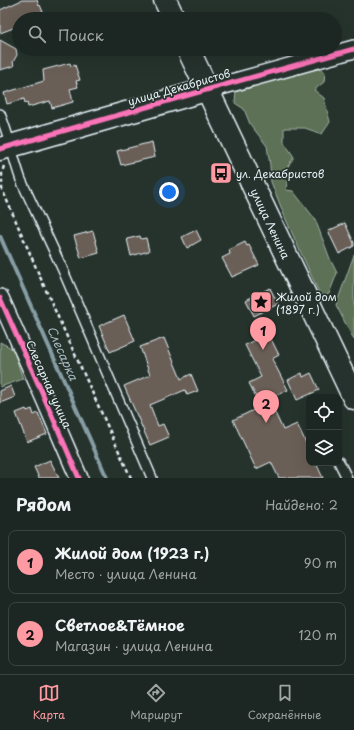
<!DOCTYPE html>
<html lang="ru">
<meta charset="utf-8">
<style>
body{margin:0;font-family:"Playpen Sans",sans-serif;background:#29322f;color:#f1f3f6}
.controls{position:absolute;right:12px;bottom:12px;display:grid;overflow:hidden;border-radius:8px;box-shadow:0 4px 16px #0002}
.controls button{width:36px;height:36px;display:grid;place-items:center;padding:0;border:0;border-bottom:1px solid #3a4340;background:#1c2622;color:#f1f3f6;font:20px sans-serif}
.you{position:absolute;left:169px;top:192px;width:14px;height:14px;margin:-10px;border:3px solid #fff;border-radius:50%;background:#1a73e8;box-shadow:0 0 0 6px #1a73e833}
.badge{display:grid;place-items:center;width:26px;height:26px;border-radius:50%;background:#ff9aa2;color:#111;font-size:13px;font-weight:700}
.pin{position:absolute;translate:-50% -33px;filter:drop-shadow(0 1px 2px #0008)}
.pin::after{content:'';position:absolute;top:21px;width:14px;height:12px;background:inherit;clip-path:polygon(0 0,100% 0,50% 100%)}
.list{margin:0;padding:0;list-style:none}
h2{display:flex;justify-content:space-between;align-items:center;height:52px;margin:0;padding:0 16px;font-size:17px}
h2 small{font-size:13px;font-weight:400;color:#a0a5a5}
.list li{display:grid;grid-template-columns:26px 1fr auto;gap:12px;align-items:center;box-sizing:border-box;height:64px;margin:0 8px 8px;padding:0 8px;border:1px solid #3a4340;border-radius:8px}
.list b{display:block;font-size:15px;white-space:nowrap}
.list p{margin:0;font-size:13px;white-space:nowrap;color:#a0a5a5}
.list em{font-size:13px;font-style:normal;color:#a0a5a5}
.icon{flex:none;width:22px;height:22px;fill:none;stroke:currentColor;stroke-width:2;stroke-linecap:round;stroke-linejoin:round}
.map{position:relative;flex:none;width:354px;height:478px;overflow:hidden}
.search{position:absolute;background:#1c2622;box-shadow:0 4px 16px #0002;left:12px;right:12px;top:12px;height:44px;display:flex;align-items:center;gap:10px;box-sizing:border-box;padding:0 14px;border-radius:22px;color:#a0a5a5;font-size:15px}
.sheet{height:196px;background:#1c2622}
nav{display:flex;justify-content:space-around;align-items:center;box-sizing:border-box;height:56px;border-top:1px solid #3a4340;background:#1c2622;font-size:11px;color:#a0a5a5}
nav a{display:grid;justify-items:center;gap:2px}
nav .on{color:#ff9aa2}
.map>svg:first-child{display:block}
.grass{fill:#5b7155;stroke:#a2b1a6}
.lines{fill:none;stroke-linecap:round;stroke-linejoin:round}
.stream{stroke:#879ea5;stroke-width:4}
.building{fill:#6b5f57;stroke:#e8f1f8}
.lane-casing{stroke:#e8f1f8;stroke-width:12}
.street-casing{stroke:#e8f1f8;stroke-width:20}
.secondary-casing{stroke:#e8f1f8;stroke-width:25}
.path{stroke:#e8f1f8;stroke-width:2.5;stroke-dasharray:4 3;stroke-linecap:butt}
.lane{stroke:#26332d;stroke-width:9}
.street{stroke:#26332d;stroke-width:17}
.secondary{stroke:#26332d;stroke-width:22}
.cycleway-casing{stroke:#26332d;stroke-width:8}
.cycleway{stroke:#fb73b8;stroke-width:5}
.labels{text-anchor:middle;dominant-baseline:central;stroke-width:3.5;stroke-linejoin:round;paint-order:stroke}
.street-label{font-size:11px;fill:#e8f1f8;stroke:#26332d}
.poi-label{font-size:11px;fill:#e8f1f8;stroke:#26332d;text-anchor:start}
.water-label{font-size:12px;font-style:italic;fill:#a8b9c0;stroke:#26332d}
</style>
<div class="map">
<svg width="354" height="478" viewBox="0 0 354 478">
<rect width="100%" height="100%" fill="#26332d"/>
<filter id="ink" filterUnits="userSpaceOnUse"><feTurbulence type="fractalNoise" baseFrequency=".025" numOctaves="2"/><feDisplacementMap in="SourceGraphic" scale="8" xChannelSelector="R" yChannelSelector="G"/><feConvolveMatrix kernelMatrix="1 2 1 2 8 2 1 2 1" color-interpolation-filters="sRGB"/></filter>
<g filter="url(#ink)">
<path class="grass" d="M318,67L325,72L324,82L314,90L324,98L330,122L322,134L305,128H284V142L294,157L285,171L287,182L286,190L293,191L315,219L330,259L337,273L329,294L321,297L287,222L271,182L270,165L267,146L250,124L244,109L235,103L236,90Z
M354,255V340L336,305Z
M0,342L13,349L23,379L0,387Z"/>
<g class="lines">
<path class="stream" d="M0,236L107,478"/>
</g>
<path class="building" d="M22,0H37L39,6L40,5L46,19H19V26L0,33V10Z
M0,40L16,49L17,55L13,62L14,66L0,70Z
M70,63L71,66L75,65L80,80L76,81L78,87L70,89L73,102L52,108L50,101L28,107L27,102L25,103L24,99L7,104L4,93L44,81L43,70Z
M152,142L155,157L121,165L117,151Z
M345,223L354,243V246L339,254L328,231Z
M196,230L201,240L187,248L182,237Z
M93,231L99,253L81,258L74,236Z
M140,236L141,239L146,238L149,251L131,256L127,239Z
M245,242L247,246L249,245L259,265L232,277L222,258L230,254L229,250Z
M270,288L278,304L254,316L246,300Z
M124,315L135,341L110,352L99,326Z
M268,333L279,355L272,359L288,390L259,403L249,383L261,377L245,345Z
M164,338L181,379L191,374L198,391L187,395L185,390L150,405L158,426L163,424L169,437L150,445L124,386L150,375L140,347Z
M302,373L303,377L311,373L319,390L297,400L288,380Z
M11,386L15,397L0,403V391Z
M270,402L283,430L297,424L309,449V463H316L323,478H279L271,462L256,469L233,420Z
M26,409L27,411L32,409L34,415L38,413L47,434L27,442L16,413Z
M50,460L59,478H39L34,467Z"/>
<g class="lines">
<g class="lane-casing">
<path id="lane" d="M0,114C9,135 13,158 21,180L62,268L152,478
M339,462L347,478"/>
</g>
<g class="street-casing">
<path id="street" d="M206,90L354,49
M0,298L44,397L79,478"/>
</g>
<g class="secondary-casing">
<g id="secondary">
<path d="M165,0L174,19"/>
<path id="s1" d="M188,49L354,398"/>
<path d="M0,149L206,90"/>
</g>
</g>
<path class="path" d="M4,166L2,172V189L44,286L131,478"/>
<use href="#lane" class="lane"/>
<use href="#street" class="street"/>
<use href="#secondary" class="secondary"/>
<g class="cycleway-casing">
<path id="cycleway" d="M0,149L206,90L354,49
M0,298L44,397L79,478"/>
</g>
<use href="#cycleway" class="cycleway"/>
</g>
</g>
<defs>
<g id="bus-square" transform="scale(1.15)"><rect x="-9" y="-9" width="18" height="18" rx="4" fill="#ff9aa2" stroke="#26332d"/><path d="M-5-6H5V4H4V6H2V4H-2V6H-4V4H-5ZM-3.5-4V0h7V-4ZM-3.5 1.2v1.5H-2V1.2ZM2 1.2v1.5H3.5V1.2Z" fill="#111"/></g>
<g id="sight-square" transform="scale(1.15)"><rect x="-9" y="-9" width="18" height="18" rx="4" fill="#ff9aa2" stroke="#26332d"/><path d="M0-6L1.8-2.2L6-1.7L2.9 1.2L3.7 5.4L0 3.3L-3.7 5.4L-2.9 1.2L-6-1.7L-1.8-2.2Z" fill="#111"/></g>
</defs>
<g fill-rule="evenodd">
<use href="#bus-square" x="221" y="173"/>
<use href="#sight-square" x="261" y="302"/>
</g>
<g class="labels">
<g class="street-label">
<text transform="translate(179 87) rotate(-16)">улица Декабристов</text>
<text stroke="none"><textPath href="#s1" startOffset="193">улица Ленина</textPath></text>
<text transform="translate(49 384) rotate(66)">Слесарная улица</text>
</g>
<g class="poi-label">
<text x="236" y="173">ул. Декабристов</text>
<text x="276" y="296">Жилой дом<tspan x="276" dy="13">(1897 г.)</tspan></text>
</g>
<g class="water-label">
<text transform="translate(63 353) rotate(66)">Слесарка</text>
</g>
</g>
</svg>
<div class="controls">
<button><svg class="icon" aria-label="locate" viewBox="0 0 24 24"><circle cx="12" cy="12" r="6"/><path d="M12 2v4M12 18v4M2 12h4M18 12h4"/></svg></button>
<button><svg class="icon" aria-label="layers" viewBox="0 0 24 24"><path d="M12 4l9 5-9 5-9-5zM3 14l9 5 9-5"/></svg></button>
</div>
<div class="you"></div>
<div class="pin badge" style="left:263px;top:350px">1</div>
<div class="pin badge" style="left:266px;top:423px">2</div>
<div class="search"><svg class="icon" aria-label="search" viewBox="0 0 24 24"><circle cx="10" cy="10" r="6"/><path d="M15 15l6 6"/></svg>Поиск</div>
</div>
<section class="sheet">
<h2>Рядом<small>Найдено: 2</small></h2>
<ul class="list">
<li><span class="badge">1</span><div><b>Жилой дом (1923 г.)</b><p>Место · улица Ленина</p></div><em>90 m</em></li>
<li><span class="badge">2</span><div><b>Светлое&amp;Тёмное</b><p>Магазин · улица Ленина</p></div><em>120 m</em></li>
</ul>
</section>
<nav>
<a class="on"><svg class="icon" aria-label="map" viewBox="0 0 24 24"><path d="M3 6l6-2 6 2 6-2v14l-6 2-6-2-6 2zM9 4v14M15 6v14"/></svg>Карта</a>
<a><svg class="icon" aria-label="directions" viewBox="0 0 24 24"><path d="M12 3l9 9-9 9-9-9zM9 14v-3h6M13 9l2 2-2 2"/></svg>Маршрут</a>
<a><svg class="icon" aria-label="saved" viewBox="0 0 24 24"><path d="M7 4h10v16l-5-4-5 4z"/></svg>Сохранённые</a>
</nav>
